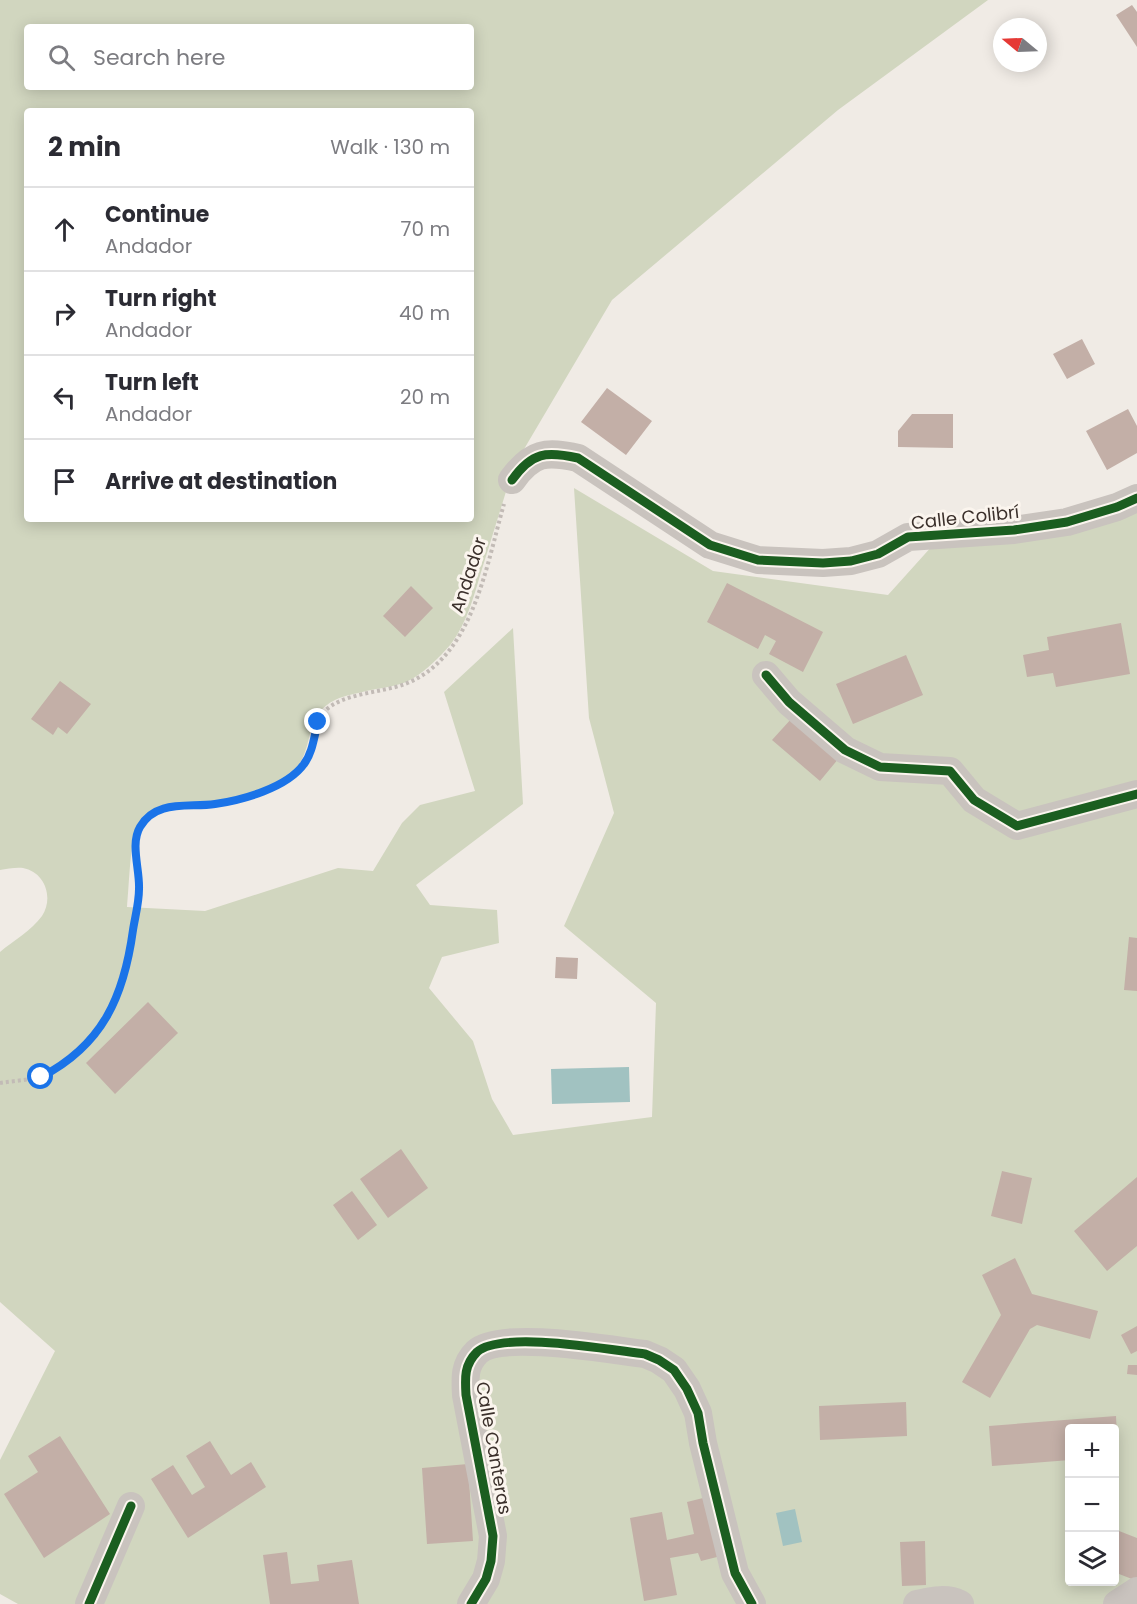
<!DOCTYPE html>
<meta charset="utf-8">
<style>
body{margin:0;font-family:Poppins,sans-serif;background:#f2f2f3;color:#2b2b33}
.controls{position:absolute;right:18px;bottom:18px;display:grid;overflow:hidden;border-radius:6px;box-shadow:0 3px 15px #0003}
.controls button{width:54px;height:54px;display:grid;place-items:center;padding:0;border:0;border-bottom:2px solid #e1e1e2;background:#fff;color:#2b2b33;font:30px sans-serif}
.compass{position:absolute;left:993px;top:18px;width:54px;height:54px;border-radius:50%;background:#fff;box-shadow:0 3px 15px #0003;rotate:289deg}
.stop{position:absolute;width:18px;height:18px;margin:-14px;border:4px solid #1a73e8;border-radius:50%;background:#fff}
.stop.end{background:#1a73e8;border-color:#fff;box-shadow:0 2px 6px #0008}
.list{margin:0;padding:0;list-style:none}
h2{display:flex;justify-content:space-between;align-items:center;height:78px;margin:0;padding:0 24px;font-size:26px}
h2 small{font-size:20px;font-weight:400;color:#7c7c81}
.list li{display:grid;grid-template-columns:39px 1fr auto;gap:18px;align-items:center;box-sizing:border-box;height:84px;padding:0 24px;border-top:2px solid #e1e1e2}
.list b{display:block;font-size:22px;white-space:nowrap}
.list p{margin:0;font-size:20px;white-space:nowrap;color:#7c7c81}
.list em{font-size:20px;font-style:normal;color:#7c7c81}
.icon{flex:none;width:33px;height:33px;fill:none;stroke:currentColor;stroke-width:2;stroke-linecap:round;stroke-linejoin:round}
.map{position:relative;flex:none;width:1137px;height:1604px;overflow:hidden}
.search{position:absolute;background:#fff;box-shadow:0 3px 15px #0003;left:24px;top:24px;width:450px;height:66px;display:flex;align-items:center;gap:15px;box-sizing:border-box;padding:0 21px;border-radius:6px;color:#7c7c81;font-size:22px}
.panel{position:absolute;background:#fff;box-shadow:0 3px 15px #0003;left:24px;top:108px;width:450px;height:414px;border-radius:6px}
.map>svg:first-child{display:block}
.green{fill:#d1d6bf;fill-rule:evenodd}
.water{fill:#a1c2c1}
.building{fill:#c3afa7}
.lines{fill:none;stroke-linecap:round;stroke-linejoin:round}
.path{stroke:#c2bbb6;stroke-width:4;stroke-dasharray:3 3;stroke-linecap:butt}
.street{stroke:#c9c3be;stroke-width:28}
.cycleway-casing{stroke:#fbf5ee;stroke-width:13}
.cycleway{stroke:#1b5e20;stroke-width:9}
.route{stroke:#1a73e8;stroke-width:8}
.labels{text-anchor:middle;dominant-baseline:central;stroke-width:6;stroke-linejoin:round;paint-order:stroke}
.street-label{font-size:18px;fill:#3b302b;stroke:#fbf5ee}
</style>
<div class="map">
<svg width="1137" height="1604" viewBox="0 0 1137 1604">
<rect width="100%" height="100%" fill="#f0ebe5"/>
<path class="green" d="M0,0H988L838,110L612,300L517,461L509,482C500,511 491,540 482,569C474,595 468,621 451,644C439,658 423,674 406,682C394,687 379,688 366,691C356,694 345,695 335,700C302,716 316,749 293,772C277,788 235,798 213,801C186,805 149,801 136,830C130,845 129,888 127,907L205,911L338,868L373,871L402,823L420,805L475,791L444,692L513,628L523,804L416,885L430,905L497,910L499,943L442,957L429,988L473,1041L492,1099L513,1135L652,1117L656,1003L564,926L614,813L589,718L574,488L713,571L888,595L933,545L1137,509V1604H18L0,1594V1460L55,1351L0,1302V952C13,941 32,930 42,916C54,898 45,872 23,868C16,867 7,869 0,870ZM27,27H471V87H27ZM27,111H471V519H27ZM1070,1428H1114V1582H1070Z"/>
<path class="water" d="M629,1067L630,1102L552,1104L551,1069Z
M795,1509L802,1542L783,1546L776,1513Z"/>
<path class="building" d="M1132,5L1137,12V47L1116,15Z
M1082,339L1095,364L1067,379L1053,354Z
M607,388L652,421L626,455L581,422Z
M1128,409L1137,426V453L1107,470L1086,431Z
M912,414H953V448L898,447V431Z
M727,583L823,632L803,672L769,654L776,641L765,635L758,649L707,622Z
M411,586L433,608L405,637L383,616Z
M1121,623L1130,674L1056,687L1053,673L1027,677L1023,655L1049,650L1047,637Z
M906,655L923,695L853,724L836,684Z
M60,681L91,704L67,734L58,727L53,735L31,719Z
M792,718L839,758L820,781L772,740Z
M1129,937L1137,938V991L1124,990Z
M556,957L578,958L577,979L555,978Z
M148,1002L178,1033L115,1094L86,1063Z
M401,1149L428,1188L388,1218L360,1179Z
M1002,1171L1032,1178L1022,1224L991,1216Z
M1137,1177V1246L1107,1271L1074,1231Z
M352,1191L377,1225L358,1240L333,1205Z
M1015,1258L1032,1294L1098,1311L1090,1339L1037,1325L1030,1329L990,1398L962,1382L1001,1315L982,1275Z
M1137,1326V1351L1131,1354L1121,1335Z
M1128,1365H1137V1375L1127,1374Z
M906,1402L907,1436L820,1440L819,1406Z
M1116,1416L1118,1456L1114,1457V1428H1070V1460L992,1466L989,1426Z
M60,1436L110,1514L44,1558L4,1494L38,1472L28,1456Z
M210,1441L231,1475L251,1462L266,1487L188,1538L151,1479L173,1465L192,1495L205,1487L186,1456Z
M468,1464L473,1541L427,1544L422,1468Z
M711,1496L725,1555L701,1561L698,1553L670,1558L677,1595L644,1601L630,1518L662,1512L667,1540L694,1534L687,1502Z
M1114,1529L1137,1538V1581L1114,1572Z
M925,1541L926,1585L902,1586L900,1542Z
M287,1552L291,1584L319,1581L317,1565L352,1560L359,1604H270L263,1555Z"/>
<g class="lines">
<path class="path" d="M0,1083C13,1081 28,1080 40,1077C49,1074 57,1068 64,1064C117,1029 136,950 139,891C140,868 128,840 145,820C161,801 190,806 213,804C232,802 256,795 274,788C293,780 307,765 312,746C316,733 316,722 324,712C341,693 381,693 405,684C473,658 486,566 504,504"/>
<path class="street" d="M512,480C532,452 546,451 578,458L710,545L758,560L823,563L851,561L878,554L908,537L1014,530L1067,522L1117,507L1137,498
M766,675L789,702L845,750L880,767L950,771L974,800L1017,826L1137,794
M89,1604L131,1506
M471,1604L486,1579L491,1561L493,1536L466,1395C465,1378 464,1365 477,1352C501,1330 611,1350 645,1354L659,1360L674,1370L687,1389L698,1413L703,1443L735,1573L752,1604
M917,1604C931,1601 946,1597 960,1604
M1117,1604L1137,1591"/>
<g class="cycleway-casing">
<path id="cycleway" d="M512,480C532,452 546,451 578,458L710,545L758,560L823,563L851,561L878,554L908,537L1014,530L1067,522L1117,507L1137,498
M766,675L789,702L845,750L880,767L950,771L974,800L1017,826L1137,794
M89,1604L131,1506
M471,1604L486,1579L491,1561L493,1536L466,1395C465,1378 464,1365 477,1352C501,1330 611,1350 645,1354L659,1360L674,1370L687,1389L698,1413L703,1443L735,1573L752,1604"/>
</g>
<use href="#cycleway" class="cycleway"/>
</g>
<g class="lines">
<path class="route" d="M41,1077C103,1045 124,996 133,930C135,917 139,903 139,889C140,870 130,844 140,827C156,799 189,808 215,804C242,800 287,788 304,764C313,752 314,736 318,722"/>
</g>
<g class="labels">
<g class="street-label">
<text transform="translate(965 517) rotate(-6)">Calle Colibrí</text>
<text transform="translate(468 575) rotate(-72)">Andador</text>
<text transform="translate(494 1448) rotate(80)">Calle Canteras</text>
</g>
</g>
</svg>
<div class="controls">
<button>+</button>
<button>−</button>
<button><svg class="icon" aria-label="layers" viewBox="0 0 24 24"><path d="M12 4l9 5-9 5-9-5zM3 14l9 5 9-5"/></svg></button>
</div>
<svg class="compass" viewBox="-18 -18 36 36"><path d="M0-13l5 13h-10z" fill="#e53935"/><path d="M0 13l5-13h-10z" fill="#7c7c81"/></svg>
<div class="stop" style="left:41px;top:1077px"></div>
<div class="stop end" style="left:318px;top:722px"></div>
<div class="search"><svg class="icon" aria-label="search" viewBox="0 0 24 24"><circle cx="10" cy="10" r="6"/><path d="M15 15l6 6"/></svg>Search here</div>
<section class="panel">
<h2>2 min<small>Walk · 130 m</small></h2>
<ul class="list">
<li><svg class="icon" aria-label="ahead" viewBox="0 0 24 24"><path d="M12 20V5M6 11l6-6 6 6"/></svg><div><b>Continue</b><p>Andador</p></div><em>70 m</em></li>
<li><svg class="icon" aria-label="right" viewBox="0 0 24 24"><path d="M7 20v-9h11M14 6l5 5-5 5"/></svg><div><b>Turn right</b><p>Andador</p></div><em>40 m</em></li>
<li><svg class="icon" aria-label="left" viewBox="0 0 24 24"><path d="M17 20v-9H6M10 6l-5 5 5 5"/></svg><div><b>Turn left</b><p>Andador</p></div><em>20 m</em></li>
<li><svg class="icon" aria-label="arrive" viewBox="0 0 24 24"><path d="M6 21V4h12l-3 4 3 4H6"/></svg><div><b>Arrive at destination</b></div></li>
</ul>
</section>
</div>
